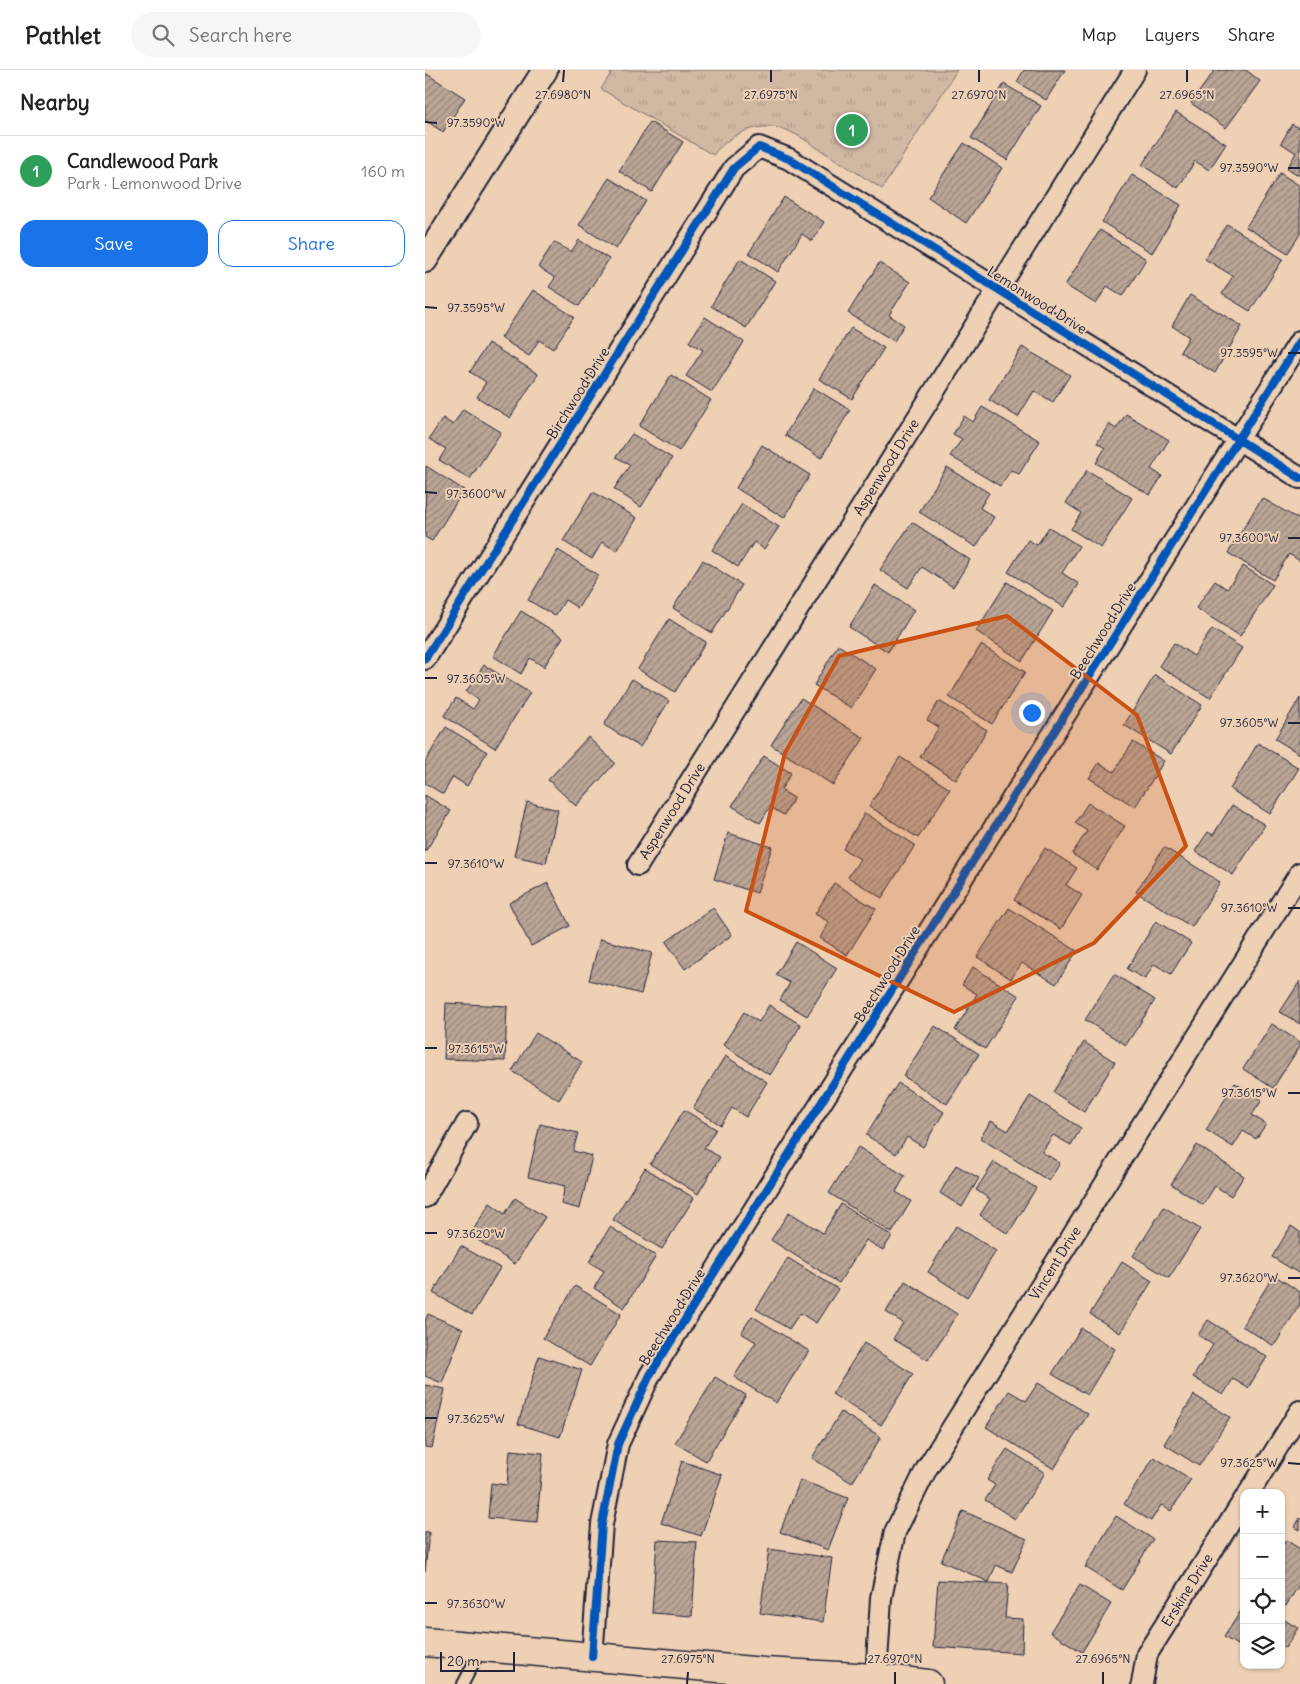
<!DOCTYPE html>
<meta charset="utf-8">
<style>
body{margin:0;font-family:Delius,sans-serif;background:#f6f6f6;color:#222}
.controls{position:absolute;right:15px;bottom:15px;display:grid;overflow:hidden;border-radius:10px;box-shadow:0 1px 4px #0004}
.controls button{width:45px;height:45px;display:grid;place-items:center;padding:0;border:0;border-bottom:1px solid #e0e0e0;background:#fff;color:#222;font:25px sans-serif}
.scale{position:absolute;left:15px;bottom:12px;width:75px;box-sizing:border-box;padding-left:5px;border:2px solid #22223b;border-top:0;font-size:14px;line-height:18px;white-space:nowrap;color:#22223b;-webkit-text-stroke:4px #eed1b4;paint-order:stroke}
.you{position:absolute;left:606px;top:642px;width:18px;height:18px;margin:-12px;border:4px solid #fff;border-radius:50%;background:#1a73e8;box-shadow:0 0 0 8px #1a73e833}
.badge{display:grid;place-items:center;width:32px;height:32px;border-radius:50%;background:#1a73e8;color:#fff;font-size:16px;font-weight:700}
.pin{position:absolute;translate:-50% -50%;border:2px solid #fff;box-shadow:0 1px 5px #0006}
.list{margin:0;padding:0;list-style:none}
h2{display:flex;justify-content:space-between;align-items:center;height:65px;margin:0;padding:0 20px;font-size:21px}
h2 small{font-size:16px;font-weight:400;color:#767676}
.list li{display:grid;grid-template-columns:32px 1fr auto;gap:15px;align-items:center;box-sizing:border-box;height:70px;padding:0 20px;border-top:1px solid #e0e0e0}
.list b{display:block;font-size:19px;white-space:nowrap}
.list p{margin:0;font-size:16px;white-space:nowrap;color:#767676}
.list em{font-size:16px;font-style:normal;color:#767676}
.actions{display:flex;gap:10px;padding:15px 20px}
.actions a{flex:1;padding:11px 0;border:1px solid #1a73e8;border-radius:15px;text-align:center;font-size:18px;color:#1a73e8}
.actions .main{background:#1a73e8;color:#fff}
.icon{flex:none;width:28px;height:28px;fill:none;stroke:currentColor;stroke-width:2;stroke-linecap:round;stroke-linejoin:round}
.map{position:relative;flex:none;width:875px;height:1614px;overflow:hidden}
header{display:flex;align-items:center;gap:30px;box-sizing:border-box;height:70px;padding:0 25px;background:#fff;border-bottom:1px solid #e0e0e0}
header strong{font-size:24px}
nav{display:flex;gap:28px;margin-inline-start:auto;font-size:18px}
.search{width:350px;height:45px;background:#f6f6f6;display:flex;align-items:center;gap:12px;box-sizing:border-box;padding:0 18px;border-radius:28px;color:#767676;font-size:19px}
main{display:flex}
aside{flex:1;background:#fff}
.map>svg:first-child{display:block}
.grass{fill:url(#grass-tufts);stroke:#7a6d6f}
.building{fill:url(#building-hatch);stroke:#22223b}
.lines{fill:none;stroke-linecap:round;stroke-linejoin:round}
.service-casing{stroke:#22223b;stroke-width:14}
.minor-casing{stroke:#22223b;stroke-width:24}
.tertiary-casing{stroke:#22223b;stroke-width:28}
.secondary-casing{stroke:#22223b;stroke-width:31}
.service{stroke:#eed1b4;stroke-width:10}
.minor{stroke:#eed1b4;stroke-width:20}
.tertiary{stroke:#eed1b4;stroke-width:24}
.secondary{stroke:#eed1b4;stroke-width:28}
.cycleway-casing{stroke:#eed1b4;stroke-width:11}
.cycleway{stroke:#0057b8;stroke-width:8}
.marked{fill:#ca5113;fill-opacity:0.2;stroke:#ca5113;stroke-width:4;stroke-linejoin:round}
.ticks{fill:none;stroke:#22223b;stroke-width:2}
.labels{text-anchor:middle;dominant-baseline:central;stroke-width:4;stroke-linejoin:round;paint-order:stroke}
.street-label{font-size:14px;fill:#22223b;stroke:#eed1b4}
.ticks-label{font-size:12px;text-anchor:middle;fill:#22223b;stroke:#eed1b4;stroke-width:4;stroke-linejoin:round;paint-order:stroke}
</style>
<header>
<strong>Pathlet</strong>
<div class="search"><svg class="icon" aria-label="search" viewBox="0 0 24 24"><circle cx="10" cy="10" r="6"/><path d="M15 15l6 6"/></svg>Search here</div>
<nav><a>Map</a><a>Layers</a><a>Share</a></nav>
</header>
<main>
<aside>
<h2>Nearby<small></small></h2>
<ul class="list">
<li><span class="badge" style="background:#2e9e5b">1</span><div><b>Candlewood Park</b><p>Park · Lemonwood Drive</p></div><em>160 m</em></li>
</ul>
<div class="actions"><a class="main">Save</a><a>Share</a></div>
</aside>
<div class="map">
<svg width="875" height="1614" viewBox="0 0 875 1614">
<defs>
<pattern id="grass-tufts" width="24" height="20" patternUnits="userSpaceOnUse" patternTransform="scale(1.25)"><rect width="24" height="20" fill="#d1b8a3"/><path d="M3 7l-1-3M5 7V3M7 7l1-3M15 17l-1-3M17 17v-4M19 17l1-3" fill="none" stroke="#b39e8d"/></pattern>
<pattern id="building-hatch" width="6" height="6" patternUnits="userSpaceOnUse" patternTransform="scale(1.25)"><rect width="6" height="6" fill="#bba696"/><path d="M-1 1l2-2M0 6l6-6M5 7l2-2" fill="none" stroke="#98877c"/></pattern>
</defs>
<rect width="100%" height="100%" fill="#eed1b4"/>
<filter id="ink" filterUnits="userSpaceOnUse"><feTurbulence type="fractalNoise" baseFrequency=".02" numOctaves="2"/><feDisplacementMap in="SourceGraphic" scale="10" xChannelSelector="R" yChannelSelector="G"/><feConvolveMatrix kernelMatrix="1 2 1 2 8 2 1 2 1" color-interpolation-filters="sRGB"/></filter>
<g filter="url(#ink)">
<path class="grass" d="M188,0H532L457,119C439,107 421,96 402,84C390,77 379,68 366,62C338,49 306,62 288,85L176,19Z"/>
<path class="building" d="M599,0H640L621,30L592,12Z
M790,0H821L835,11L801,58L766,33Z
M0,3L40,28L18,62L0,50Z
M579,14L616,36L582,90L546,68Z
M751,42L801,74L784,100L770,91L753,118L717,95Z
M225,52L258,72L227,122L194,101Z
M867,54L875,59V106L862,98L871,83L856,73Z
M539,73L577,98L541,153L503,127Z
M855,103L875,116V164L863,183L821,157Z
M707,105L756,135L727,183L677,152Z
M184,108L221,131L191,179L154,155Z
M359,127L399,152L387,171L377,164L353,202L324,183Z
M802,154L858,189L825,241L797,224L808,206L780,189Z
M675,160L721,189L698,226L682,216L671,234L640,215Z
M154,170L184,189L154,236L124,217L130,208L113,197L129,172L146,182Z
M315,189L350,211L321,258L286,236Z
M454,193L485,212L464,245L479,255L469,271L423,243Z
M108,220L149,247L128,279L114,270L104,286L76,268Z
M765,225L817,256L790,303L755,282L764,267L747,256Z
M280,247L319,272L287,322L261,306L278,280L264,272Z
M426,258L459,278L427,329L394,309Z
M63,273L113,304L85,348L52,327L61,312L45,302Z
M597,277L645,305L628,332L609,321L593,347L564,330Z
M246,305L286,330L254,381L214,356Z
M389,318L425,340L396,388L360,365Z
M557,337L615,371L594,404L586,400L575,416L525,386L537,369L528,364L539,346L548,352Z
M38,339L76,362L45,409L14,390L21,379L4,369L18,348L28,355Z
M701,344L744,370L726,399L737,406L725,425L671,393L680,378L672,373L684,354L691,359Z
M207,364L247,388L216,437L189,419L205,395L191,387Z
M337,375L385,405L359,448L311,418Z
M1,396L39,420L7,471L0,467Z
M522,397L564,423L555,438L569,447L551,477L494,442Z
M662,400L707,428L676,478L646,459L656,443L641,433Z
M168,422L212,448L192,481L177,472L167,489L138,471Z
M837,428L875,450V491L864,484L848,510L803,483Z
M317,434L354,457L339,479L329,472L313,497L287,480Z
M487,452L545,490L528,517L497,497L483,518L455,500Z
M624,457L654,476L637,503L654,514L639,537L583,502L603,470L612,475Z
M133,480L173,505L153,538L140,530L130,546L103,530Z
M278,490L317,515L287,563L248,538Z
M818,496L848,515L815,566L771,538L790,511L802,519Z
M582,512L628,541L597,591L551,561Z
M450,515L489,540L463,582L424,557Z
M96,541L138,567L119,597L105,588L96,604L68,586Z
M244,549L281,572L250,622L213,599Z
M787,559L817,578L785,628L734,596L749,573L769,586Z
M413,575L451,599L426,638L389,615Z
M556,575L600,602L567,654L524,627Z
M59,595L105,623L70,678L19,646L31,628L48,639L54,630L41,622Z
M730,605L777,635L746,684L699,655Z
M207,609L244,631L215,677L179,655Z
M376,628L439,668L408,715L346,675Z
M875,628V684L850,669Z
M514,631L562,660L531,710L495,687L514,657L502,650Z
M21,657L62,682L42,716L28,707L18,724L0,713V692Z
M163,667L190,693L151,736L123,710Z
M708,672L739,691L710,737L664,708L674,693L689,702Z
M833,673L874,698L845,744L805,719Z
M339,686L366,703L356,720L369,728L359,745L345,737L335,753L307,736Z
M475,687L525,719L493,768L444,736Z
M0,725L26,741L0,782Z
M102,732L133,740L121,793L89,786Z
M663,733L700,756L672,800L647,784L662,761L650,753Z
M807,735L840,755L808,805L770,781L783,762L788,765Z
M440,743L490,775L457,828L423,807L435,789L418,779Z
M303,763L347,777L332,823L289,809Z
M739,777L795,812L767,857L711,822Z
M620,778L652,798L641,815L657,825L636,859L589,830Z
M123,813L145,856L106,876L84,833Z
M409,813L451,839L422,885L395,868L404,852L390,844Z
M288,838L307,865L260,899L241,872Z
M584,838L652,881L631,914L597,893L586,909L552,887Z
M731,851L766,873L746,904L729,894L720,909L702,899Z
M175,869L227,883L216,924L164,910Z
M371,872L412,898L382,946L355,930L365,913L351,905Z
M548,897L594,926L560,979L530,960L552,924L537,915Z
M689,904L730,930L701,975L660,950Z
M875,911V954L855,942Z
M21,933L82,936L80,991L19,989Z
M344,935L376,955L345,1005L298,975L319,942L334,952Z
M847,954L875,972V976L848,1018L818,999Z
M510,956L554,984L522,1034L478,1006Z
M111,963L157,992L134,1030L87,1001Z
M659,972L690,992L659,1042L628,1022Z
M300,986L342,1012L321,1047L307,1038L296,1055L268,1038Z
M473,1013L519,1042L498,1077L482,1067L471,1084L441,1065Z
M810,1013L837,1030L827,1045L841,1054L831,1069L818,1061L808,1077L781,1060Z
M605,1026L656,1058L646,1075L628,1065L617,1082L635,1093L624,1111L555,1068L566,1051L583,1061Z
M259,1040L291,1059L279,1078L295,1087L273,1124L225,1094Z
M115,1054L153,1063L148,1081L167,1086L155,1139L136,1134L140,1116L103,1107Z
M772,1075L819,1106L806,1126L790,1116L778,1135L746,1114Z
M433,1077L480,1106L471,1122L486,1131L467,1163L404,1123Z
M569,1092L611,1118L583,1164L555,1145L565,1129L551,1120Z
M531,1095L554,1108L537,1137L515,1123Z
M220,1098L269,1128L237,1179L188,1150Z
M90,1128L120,1147L90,1194L45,1165L65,1133L80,1144Z
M416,1134L467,1166L458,1180L441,1170L414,1213L346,1170L364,1142L398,1163Z
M739,1137L775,1159L744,1208L708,1186Z
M531,1156L571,1181L542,1227L503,1202Z
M866,1156L875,1162V1204L847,1187Z
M185,1157L231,1186L199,1238L169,1218L179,1201L164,1192Z
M36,1176L75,1198L47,1245L8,1223Z
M363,1188L413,1219L391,1253L375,1243L364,1259L331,1239Z
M697,1192L727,1211L695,1263L665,1244Z
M849,1205L875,1222V1234L849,1276L817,1256Z
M480,1211L532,1244L503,1290L468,1269L478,1253L461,1242Z
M150,1216L196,1244L165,1296L118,1268Z
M3,1244L38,1259L17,1313L0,1306V1251Z
M327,1246L384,1281L351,1333L309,1307L331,1272L316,1263Z
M783,1250L842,1287L823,1318L808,1309L798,1325L768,1307L788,1275L773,1265Z
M656,1258L690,1279L662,1325L627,1304Z
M439,1273L488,1304L456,1355L407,1324Z
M114,1286L157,1300L135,1367L93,1354Z
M290,1307L321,1325L281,1391L250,1373Z
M613,1313L663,1344L629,1399L561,1357L584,1321L601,1331Z
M0,1315L20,1319L7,1378L0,1377Z
M769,1325L805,1347L774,1396L739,1374Z
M416,1342L456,1367L427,1413L387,1388Z
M582,1379L620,1403L590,1449L560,1430L570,1415L562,1410Z
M85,1380L118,1383L112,1452L63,1448L66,1413L82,1415Z
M729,1387L766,1409L746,1441L736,1435L726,1451L699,1434Z
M257,1391L297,1405L276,1466L236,1453Z
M375,1410L423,1428L403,1480L355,1462Z
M538,1441L602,1469L587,1502L571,1495L564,1512L516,1491Z
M691,1446L728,1469L697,1520L660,1497Z
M875,1448V1460L870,1457Z
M0,1462H4L0,1502Z
M232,1470L272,1472L267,1546L227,1543Z
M861,1470L875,1479V1513L861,1536L856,1533V1479Z
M344,1479L407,1488L398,1552L335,1543Z
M513,1510L583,1514L580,1548L598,1549L597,1583L508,1577Z
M655,1515L686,1534L657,1582L625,1562Z
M819,1536V1579L799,1567Z
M856,1548L873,1558L860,1578L856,1575Z"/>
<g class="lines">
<g class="service-casing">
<path id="service" d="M38,1614L56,1579"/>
</g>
<g class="minor-casing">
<path id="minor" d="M0,589L309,98L334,77L364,89L875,408
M213,795L710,0
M0,1127L42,1053
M824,1423L875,1341
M167,1587L177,1454L193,1374L225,1305L875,271
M451,1608L456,1528L470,1462L502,1398L875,803
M717,1614L722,1584L819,1430"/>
</g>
<g class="tertiary-casing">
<path id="tertiary" d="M0,190L120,0"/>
</g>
<g class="secondary-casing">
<path id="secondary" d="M0,1572L339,1602L451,1608L503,1614"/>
</g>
<use href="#service" class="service"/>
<use href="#minor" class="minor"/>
<use href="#tertiary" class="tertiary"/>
<use href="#secondary" class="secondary"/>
<g class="cycleway-casing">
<path id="cycleway" d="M0,589L309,98L334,77L364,89L875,408
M167,1587L177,1454L193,1374L225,1305L875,271"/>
</g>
<use href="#cycleway" class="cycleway"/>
</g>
</g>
<path class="marked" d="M582,546L712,645L761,776L669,873L529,942L321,841L360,683L414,586Z"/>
<path class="ticks" d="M138,12L139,0M346,12V0M554,12V0M762,12V0M0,52L12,53M863,98H875M0,237L12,238M863,283H875M0,422L12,423M863,468H875M0,608H12M863,653H875M0,793H12M863,838H875M0,978H12M863,1023H875M0,1163H12M863,1208H875M0,1348H12M863,1393L875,1394M0,1533H12M262,1614L263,1602M470,1614V1602M678,1614V1602"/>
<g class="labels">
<g class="street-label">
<text transform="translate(612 230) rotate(32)">Lemonwood Drive</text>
<text transform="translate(153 323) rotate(-58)">Birchwood Drive</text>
<text transform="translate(461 397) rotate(-58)">Aspenwood Drive</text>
<text transform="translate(678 561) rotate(-58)">Beechwood Drive</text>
<text transform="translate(247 741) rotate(-58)">Aspenwood Drive</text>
<text transform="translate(462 904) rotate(-58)">Beechwood Drive</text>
<text transform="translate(630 1193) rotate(-58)">Vincent Drive</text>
<text transform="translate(247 1247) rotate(-58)">Beechwood Drive</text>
<text transform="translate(762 1520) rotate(-58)">Erskine Drive</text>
</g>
</g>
<g class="ticks-label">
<text x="138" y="29">27.6980°N</text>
<text x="346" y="29">27.6975°N</text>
<text x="554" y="29">27.6970°N</text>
<text x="762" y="29">27.6965°N</text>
<text x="51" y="57">97.3590°W</text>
<text x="824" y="102">97.3590°W</text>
<text x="51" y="242">97.3595°W</text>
<text x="824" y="287">97.3595°W</text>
<text x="51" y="428">97.3600°W</text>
<text x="824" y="472">97.3600°W</text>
<text x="51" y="613">97.3605°W</text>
<text x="824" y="657">97.3605°W</text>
<text x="51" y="798">97.3610°W</text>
<text x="824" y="842">97.3610°W</text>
<text x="51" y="983">97.3615°W</text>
<text x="824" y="1027">97.3615°W</text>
<text x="51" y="1168">97.3620°W</text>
<text x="824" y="1212">97.3620°W</text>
<text x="51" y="1353">97.3625°W</text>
<text x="824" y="1397">97.3625°W</text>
<text x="51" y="1538">97.3630°W</text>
<text x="263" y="1593">27.6975°N</text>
<text x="470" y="1593">27.6970°N</text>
<text x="678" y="1593">27.6965°N</text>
</g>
</svg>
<div class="controls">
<button>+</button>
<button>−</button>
<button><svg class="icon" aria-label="locate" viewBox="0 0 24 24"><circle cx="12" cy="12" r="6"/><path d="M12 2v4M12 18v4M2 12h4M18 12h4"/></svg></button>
<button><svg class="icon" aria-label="layers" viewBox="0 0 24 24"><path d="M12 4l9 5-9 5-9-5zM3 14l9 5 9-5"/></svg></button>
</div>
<div class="scale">20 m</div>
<div class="you"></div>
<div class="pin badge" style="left:427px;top:60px;background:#2e9e5b">1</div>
</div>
</main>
